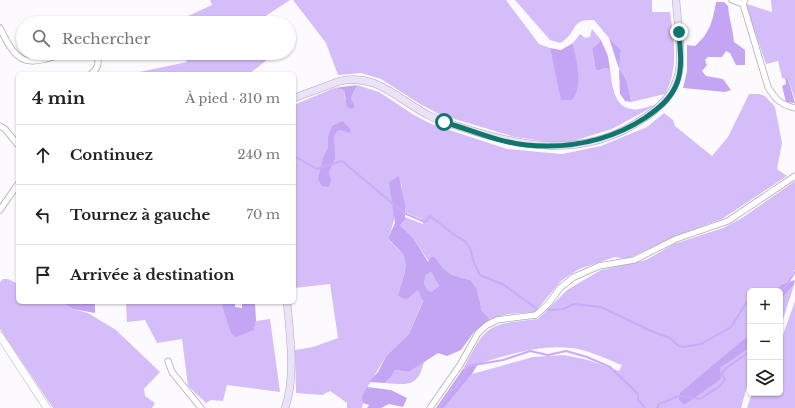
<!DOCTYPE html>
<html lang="fr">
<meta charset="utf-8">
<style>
body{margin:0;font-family:"Libre Baskerville",serif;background:#f2f2f2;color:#222}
.controls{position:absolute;right:12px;bottom:12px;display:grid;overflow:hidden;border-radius:6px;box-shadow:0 1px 3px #0004}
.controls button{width:36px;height:36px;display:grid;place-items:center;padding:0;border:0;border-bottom:1px solid #e0e0e0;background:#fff;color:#222;font:20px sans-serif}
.stop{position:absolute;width:12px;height:12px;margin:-9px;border:3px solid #0f766e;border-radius:50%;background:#fff}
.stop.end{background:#0f766e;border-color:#fff;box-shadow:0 1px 4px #0008}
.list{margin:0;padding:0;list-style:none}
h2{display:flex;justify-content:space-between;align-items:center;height:52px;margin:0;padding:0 16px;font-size:17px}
h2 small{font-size:13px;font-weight:400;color:#767676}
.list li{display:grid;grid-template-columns:26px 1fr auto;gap:12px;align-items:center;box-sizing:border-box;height:60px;padding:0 16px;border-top:1px solid #e0e0e0}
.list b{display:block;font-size:15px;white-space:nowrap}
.list em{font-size:13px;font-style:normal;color:#767676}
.icon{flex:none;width:22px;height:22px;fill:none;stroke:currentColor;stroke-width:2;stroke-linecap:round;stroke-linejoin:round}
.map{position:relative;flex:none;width:795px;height:408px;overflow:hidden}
.search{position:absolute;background:#fff;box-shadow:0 1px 3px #0004;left:16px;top:16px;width:280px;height:44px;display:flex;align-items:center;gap:10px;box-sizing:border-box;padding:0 14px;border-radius:22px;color:#767676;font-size:15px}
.panel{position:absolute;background:#fff;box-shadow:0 1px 3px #0004;left:16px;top:72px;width:280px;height:232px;border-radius:6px}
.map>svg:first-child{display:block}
.green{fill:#d4bdf9}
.forest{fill:#c4a5f3;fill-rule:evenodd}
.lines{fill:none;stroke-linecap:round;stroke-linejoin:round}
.stream{stroke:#caaafa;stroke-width:2}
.minor-casing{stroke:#acabae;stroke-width:7}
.tertiary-casing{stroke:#acabae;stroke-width:8}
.secondary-casing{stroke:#acabae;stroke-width:8}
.minor{stroke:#fff;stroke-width:5.5}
.tertiary{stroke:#fff;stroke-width:7}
.secondary{stroke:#ebe1f9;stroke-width:7}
.route{stroke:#0f766e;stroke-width:5}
</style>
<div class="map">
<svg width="795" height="408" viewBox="0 0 795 408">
<rect width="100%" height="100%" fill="#fcfafe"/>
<path class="green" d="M210,0H290L255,23H173L212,5Z
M293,0H506L539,44L550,48L555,69L577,68L573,43L580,34L585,38L590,37L592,29L601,40L592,49L596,71L605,68L610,69C612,83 613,106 631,109C638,111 649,106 656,105L612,129L573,141L556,143L515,137L441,115L420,104L381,79L361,73L338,75L326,43Z
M515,0H652V12H670C674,40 679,68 665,94L631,102C629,89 628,79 619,69L621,50L609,38L594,20C568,19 579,33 560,43L550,40Z
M771,0H795V99L788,79L782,78L778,61L766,64L748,12L747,4L772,12Z
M184,53H270L272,56L249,74H130L187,62Z
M357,85L379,92L414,115L431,124L507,149L539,152L562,154L601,146L647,127L664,113L673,120L675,126L712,156L728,137L749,94H759L765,96L775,107L782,143L777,169L787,176L722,219L678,235L627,259L615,257L579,269L561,281L535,312L508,314L490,319L482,311L477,289L471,280L459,278L441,269L436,258L432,256L429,262L414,239L400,225L405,220V217L423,224L422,219L405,212L401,182C397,201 396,220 388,238C392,245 400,249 403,255C410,268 400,283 398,296L406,300L418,289L423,300L409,334L386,356L361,398L363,403L362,408H347V403L330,391L322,395L296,393L295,350L313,347L338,338L330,284L294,288V105L334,88L344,90L345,99L355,106L351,98Z
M795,181V269L788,282L782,284L774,291H750V335L720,368L750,348V376L741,408H444L472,374L533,357L564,355L588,360L619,371L622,365C606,359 589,350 572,348C535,344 498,358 463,369C488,322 487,325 538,319L567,290L601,270L646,260L674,244L723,228L742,218Z
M431,272L439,286L431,292L427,289L424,283L426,275Z
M3,279H8L18,284V302H61L73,309L88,313L116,330L160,372L144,389L145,396L155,403L152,408H53L0,329V282Z
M794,285L780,329V300Z
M795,301V408H747L752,393H780V343Z
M126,302H226L223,305L231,334L254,330L256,321L270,319L280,392L227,385L223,401L211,400L206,403L188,386L182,339L157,343L145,320L127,322Z
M424,362C418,387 408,385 385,383L391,377L395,370L409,372Z"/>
<path class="forest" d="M716,2H724L728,6C729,19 733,29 734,42L745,50V65H736L730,53L726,51L722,57H708L705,60L707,65L702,71L706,76L723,79L731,90L725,92L683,88L687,71V45L695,46C710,33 713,20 716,2Z
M609,38L621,50L619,69C628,79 629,89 631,102L625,101L620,94L619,69Z
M601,40L608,56L610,69L605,68L596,71L592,49Z
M573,43C576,61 584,84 572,100H561L550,48L561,50Z
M785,78L788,79L795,103L786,102L782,86L786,84Z
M357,85L351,98L355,106L352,109L347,107L344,90L334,88Z
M343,121L350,129L351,133L340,130L337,131L334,136L335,158L329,172L331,180L329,187L322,186L318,179L323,158L328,148V137L332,126Z
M399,176L405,205V220L400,225L414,239L428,262L432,256L436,258C443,273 455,277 471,280L477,289L482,311L490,319L474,332L461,350L447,356L438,353L409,372L395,370L391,377L385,383L369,382L378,372L386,356L409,334L423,301L418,290L406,300L398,296C400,283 410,268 403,255C400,249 392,244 388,238L395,223L389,182ZM431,272L439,286L431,292L427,289L424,283L426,275Z
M795,280L794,285L780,300V291H774L782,284Z
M61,302H95V313L73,309Z
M226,302H235V307L242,308V302H255L256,321L254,330L236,337L231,334L222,305Z
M750,334V348L720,368L721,379L684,405L679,400L680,393Z
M478,364L472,374L444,408H436L463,369Z
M367,387L391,390L407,398L403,407L389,404L381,408H367L369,405L363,403L361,398Z"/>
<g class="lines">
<path class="stream" d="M294,156L317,169L342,161L404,213L425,222L430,216L456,236L465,241L470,248L474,263L480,275L504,285L536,308
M780,295L795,272
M548,310L563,309L574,304L601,307L651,331L670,338L679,346L684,347L701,344L731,327L750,297
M439,408L450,392L456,387L468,366L503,360L530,351L548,355L566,351L587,357L610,367L638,394V400L645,408
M657,408L659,404L679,396L700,399L720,386L725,379L722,374L724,370L750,351"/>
<g class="minor-casing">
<path id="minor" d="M732,0L743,4
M745,0L743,4L768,87C775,99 781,105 795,108
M0,28C19,68 27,65 67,53
M91,74C99,68 99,62 97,53
M0,126L5,129L18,145
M0,210L18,184
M168,361L172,372L201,408
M430,408L460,365L478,333L487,325L497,320L536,315L549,303L560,288L574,277L599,266L634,260L676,239L728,221L795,176"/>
</g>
<g class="tertiary-casing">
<path id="tertiary" d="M0,336L47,408"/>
</g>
<g class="secondary-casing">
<path id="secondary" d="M294,98L340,81C378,73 399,101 430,116C444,123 459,126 473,131C525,147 578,155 628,128C693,92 681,64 676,0
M285,408C296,378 290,334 287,302"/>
</g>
<use href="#minor" class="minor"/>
<use href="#tertiary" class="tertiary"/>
<use href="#secondary" class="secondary"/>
</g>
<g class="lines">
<path class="route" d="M444,122C471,130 498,142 526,145C569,149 608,142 645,118C658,109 671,99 677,83C683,67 680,49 679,32"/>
</g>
</svg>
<div class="controls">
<button>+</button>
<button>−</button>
<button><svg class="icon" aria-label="layers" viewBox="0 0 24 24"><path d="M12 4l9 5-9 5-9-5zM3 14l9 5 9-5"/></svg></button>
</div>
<div class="stop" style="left:444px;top:122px"></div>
<div class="stop end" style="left:679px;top:32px"></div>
<div class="search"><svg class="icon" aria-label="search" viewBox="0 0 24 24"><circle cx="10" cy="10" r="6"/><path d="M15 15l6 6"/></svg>Rechercher</div>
<section class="panel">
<h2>4 min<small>À pied · 310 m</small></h2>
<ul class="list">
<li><svg class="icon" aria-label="ahead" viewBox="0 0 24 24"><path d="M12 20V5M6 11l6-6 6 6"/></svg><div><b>Continuez</b></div><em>240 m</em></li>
<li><svg class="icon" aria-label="left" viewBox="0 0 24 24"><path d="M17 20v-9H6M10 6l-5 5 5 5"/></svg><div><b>Tournez à gauche</b></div><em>70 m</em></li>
<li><svg class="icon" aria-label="arrive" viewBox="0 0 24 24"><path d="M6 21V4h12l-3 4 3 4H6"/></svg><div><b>Arrivée à destination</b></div></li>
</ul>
</section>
</div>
